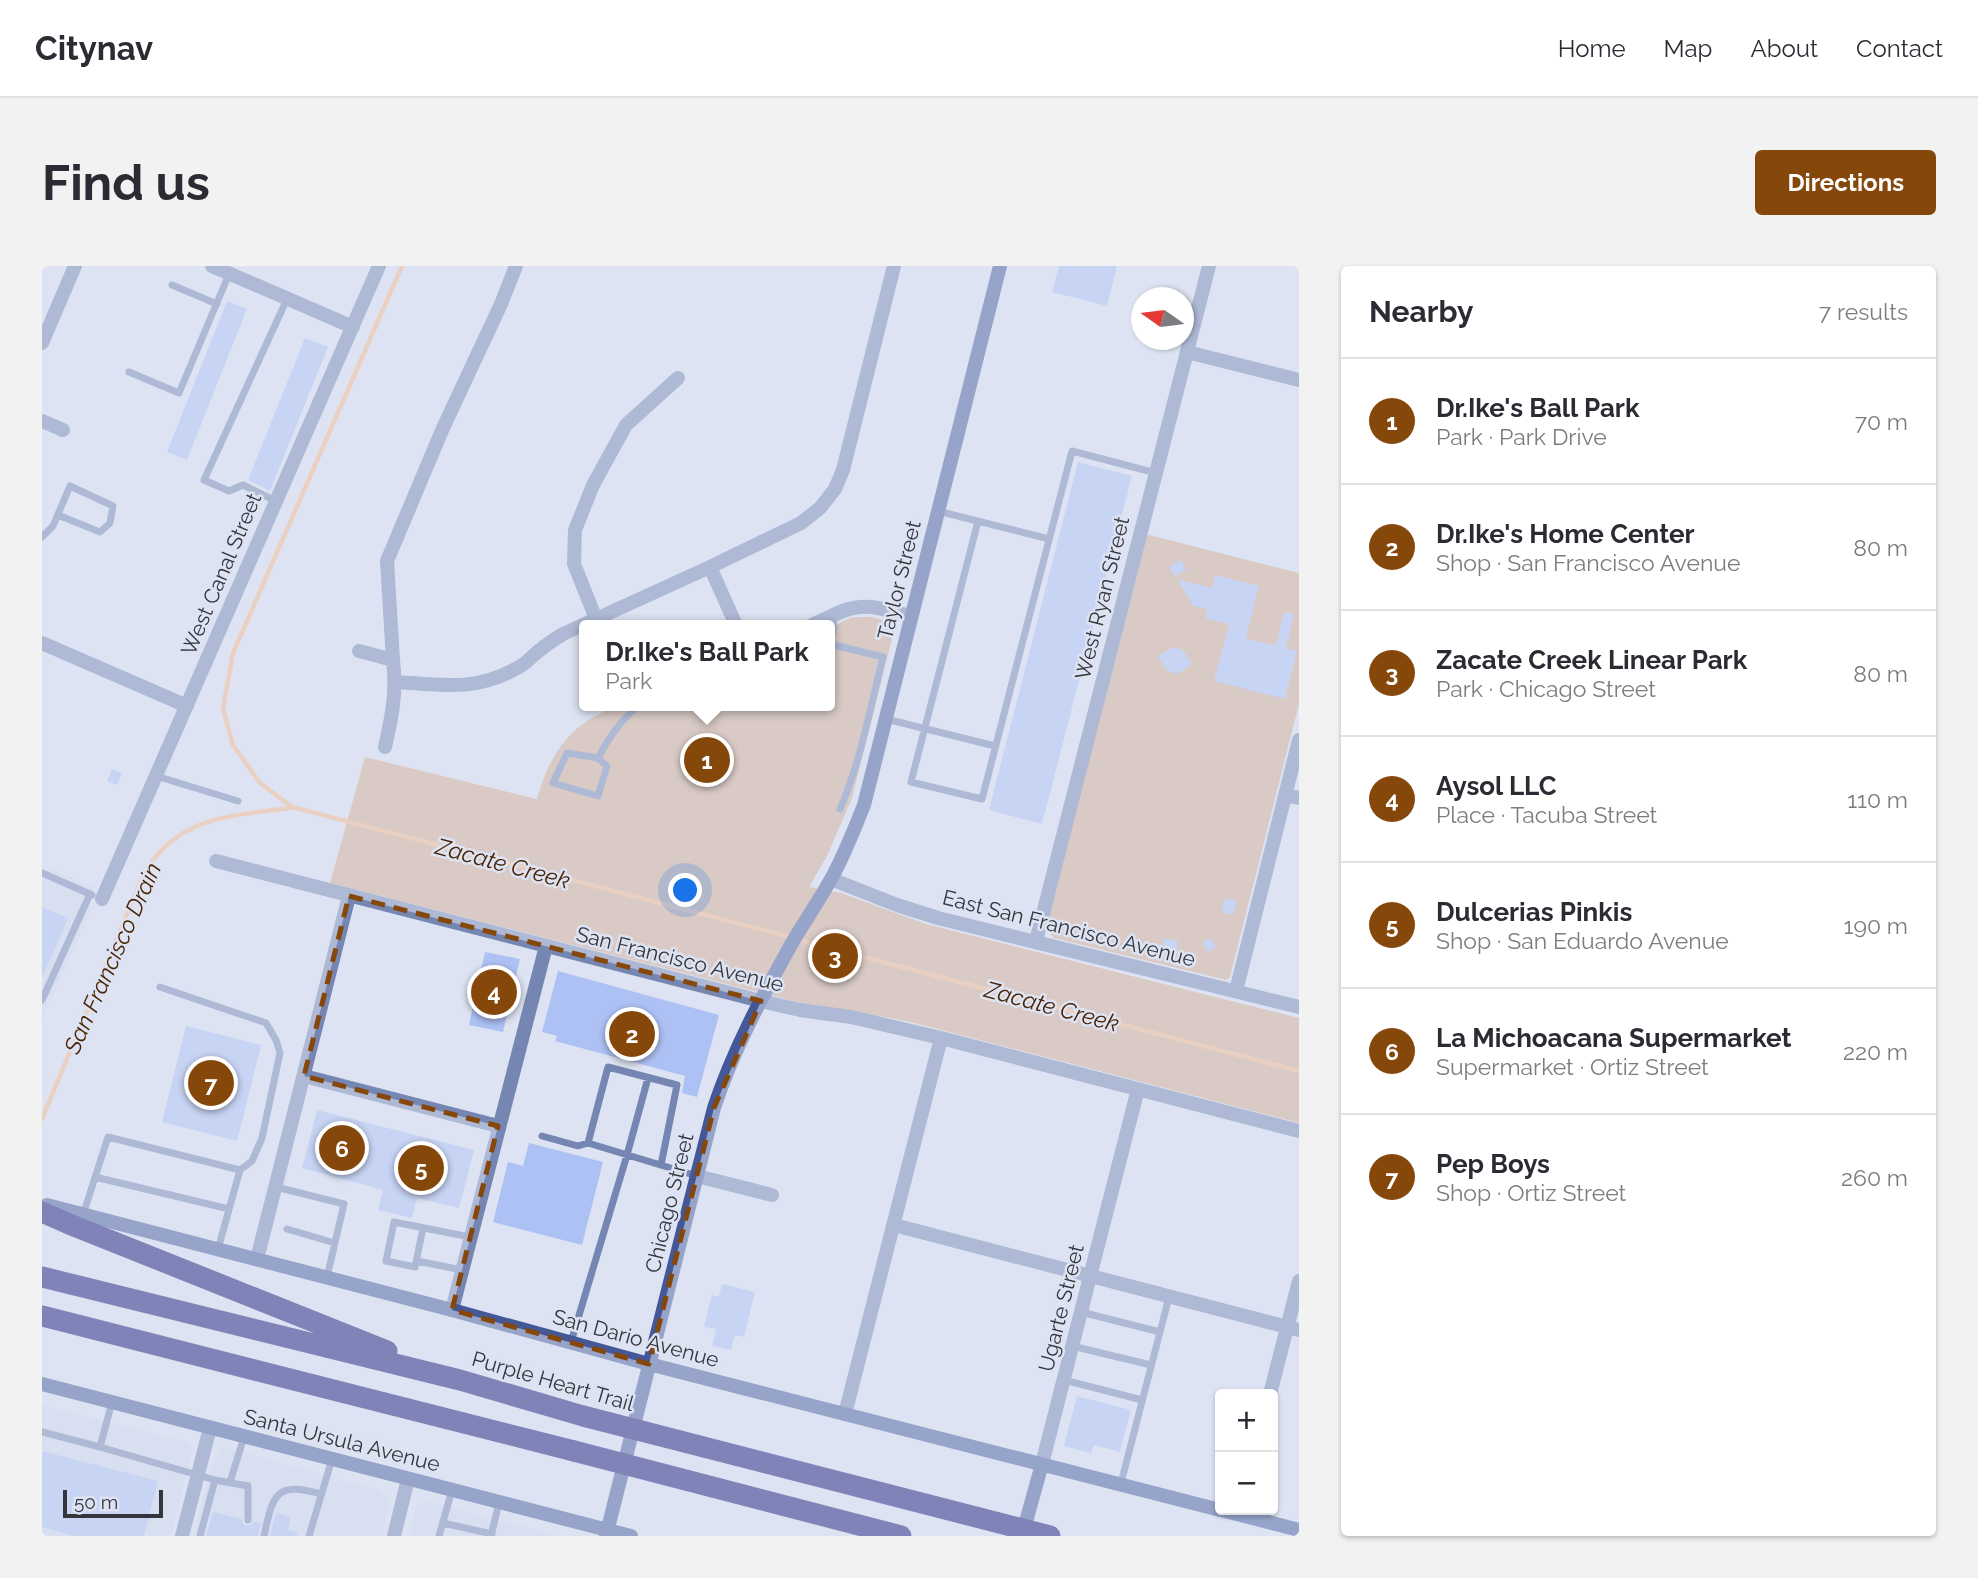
<!DOCTYPE html>
<meta charset="utf-8">
<style>
body{margin:0;font-family:Raleway,sans-serif;background:#f2f2f3;color:#2b2b33}
.controls{position:absolute;right:21px;bottom:21px;display:grid;overflow:hidden;border-radius:7px;box-shadow:0 2px 5px #0004}
.controls button{width:63px;height:63px;display:grid;place-items:center;padding:0;border:0;border-bottom:2px solid #e1e1e2;background:#fff;color:#2b2b33;font:35px sans-serif}
.compass{position:absolute;left:1089px;top:21px;width:63px;height:63px;border-radius:50%;background:#fff;box-shadow:0 2px 5px #0004;rotate:284deg}
.scale{position:absolute;left:21px;bottom:18px;width:100px;box-sizing:border-box;padding-left:7px;border:4px solid #34363c;border-top:0;font-size:19px;line-height:24px;white-space:nowrap;color:#34363c;-webkit-text-stroke:5px #dde3f2;paint-order:stroke}
.you{position:absolute;left:644px;top:625px;width:24px;height:24px;margin:-18px;border:5px solid #fff;border-radius:50%;background:#1a73e8;box-shadow:0 0 0 10px #1a73e833}
.badge{display:grid;place-items:center;width:46px;height:46px;border-radius:50%;background:#86470b;color:#fff;font-size:23px;font-weight:700}
.pin{position:absolute;translate:-50% -50%;border:4px solid #fff;box-shadow:0 2px 7px #0006}
.popup{position:absolute;left:537px;top:354px;width:256px;height:91px;box-sizing:border-box;display:grid;place-content:center;border-radius:7px;background:#fff;filter:drop-shadow(0 2px 5px #0005);font-size:23px;white-space:nowrap;color:#7c7c81}
.popup b{font-size:26px;color:#2b2b33}
.popup::after{content:'';position:absolute;left:50%;top:100%;margin-left:-14px;border:14px solid transparent;border-top-color:#fff}
.list{margin:0;padding:0;list-style:none}
h2{display:flex;justify-content:space-between;align-items:center;height:91px;margin:0;padding:0 28px;font-size:30px}
h2 small{font-size:23px;font-weight:400;color:#7c7c81}
.list li{display:grid;grid-template-columns:46px 1fr auto;gap:21px;align-items:center;box-sizing:border-box;height:126px;padding:0 28px;border-top:2px solid #e1e1e2}
.list b{display:block;font-size:26px;white-space:nowrap}
.list p{margin:0;font-size:23px;white-space:nowrap;color:#7c7c81}
.list em{font-size:23px;font-style:normal;color:#7c7c81}
.map{position:relative;flex:none;width:1257px;height:1270px;overflow:hidden;border-radius:7px}
header{display:flex;align-items:center;gap:42px;box-sizing:border-box;height:98px;padding:0 35px;background:#fff;border-bottom:2px solid #e1e1e2}
header strong{font-size:33px}
nav{display:flex;gap:38px;margin-inline-start:auto;font-size:24px}
.intro{display:flex;align-items:center;justify-content:space-between;box-sizing:border-box;height:168px;padding:0 42px}
h1{margin:0;font-size:49px}
.button{padding:18px 32px;border-radius:7px;background:#86470b;color:#fff;font-size:24px;font-weight:700}
main{display:flex;gap:42px;padding:0 42px}
aside{flex:1;background:#fff;border-radius:7px;box-shadow:0 2px 5px #0004}
.map>svg:first-child{display:block}
.built{fill:#d1d9ef}
.green{fill:#d6ac8e}
.lines{fill:none;stroke-linecap:round;stroke-linejoin:round}
.stream{stroke:#f9b98a;stroke-width:4.5}
.building{fill:#aec1f5}
.lane{stroke:#7686b2;stroke-width:7}
.street{stroke:#7686b2;stroke-width:14}
.secondary{stroke:#445797;stroke-width:14}
.highway{stroke:#0f0e6f;stroke-width:21}
.highway-bridge{stroke:#0f0e6f;stroke-width:21}
.marked{fill:none;stroke:#86470b;stroke-width:5;stroke-dasharray:14 9;stroke-linejoin:round}
.labels{text-anchor:middle;dominant-baseline:central;stroke-width:5;stroke-linejoin:round;paint-order:stroke}
.street-label{font-size:21px;fill:#34363c;stroke:#dde3f2}
.water-label{font-size:23px;font-style:italic;fill:#4a2300;stroke:#dde3f2}
</style>
<header>
<strong>Citynav</strong>
<nav><a>Home</a><a>Map</a><a>About</a><a>Contact</a></nav>
</header>
<div class="intro"><h1>Find us</h1><a class="button">Directions</a></div>
<main>
<div class="map">
<svg width="1257" height="1270" viewBox="0 0 1257 1270">
<rect width="100%" height="100%" fill="#dde3f2"/>
<path class="built" d="M0,599L51,621L47,639L50,641L0,753Z
M0,1139L149,1177L148,1181L151,1183L129,1270H0Z
M179,1180L338,1224L349,1234L340,1270H151L164,1220L172,1193Z
M383,1235L517,1270H366L375,1239H379Z"/>
<path class="green" d="M1103,268L1257,307V438L1188,711L1184,714L1012,672L1005,665L1006,653Z
M818,351H829L847,355L846,359L852,365L810,532L784,592L767,621L799,627L884,658L1257,752V857L865,755L755,736L288,617L323,491L495,533C503,503 517,475 543,456C552,450 563,445 572,440H788V362L808,352Z"/>
<g class="lines">
<path class="stream" d="M360,0L191,387L181,442L191,479L218,517L250,541L748,671
M757,674L1257,805
M0,853L98,617C103,608 108,597 115,589C149,549 201,548 249,542"/>
</g>
<path class="building" d="M1017,0H1075L1065,40L1010,26Z
M185,35L205,43L145,194L125,186Z
M263,72L286,81L228,225L206,214Z
M1036,196L1090,210L1000,558L947,544Z
M1139,294L1145,303L1133,310L1127,301Z
M1173,309L1217,320L1204,372L1234,380L1242,346L1252,348L1244,382L1255,385L1243,433L1172,415L1187,358L1163,352L1165,343L1151,340L1135,313L1170,322Z
M1131,381L1141,384L1150,398L1135,408L1125,405L1116,390Z
M70,503L80,507L75,519L65,515Z
M1183,632L1195,635L1191,649L1180,646Z
M0,641L26,652L0,712Z
M1122,672L1136,675L1134,687L1120,683Z
M1169,672L1174,681L1166,686L1160,677Z
M443,686L478,693L461,766L427,759Z
M516,705L677,749L655,831L640,827L643,810L513,775L515,770L500,766Z
M144,760L219,779L195,875L120,856Z
M275,844L432,884L417,942L375,932L370,952L336,944L341,924L260,902Z
M487,877L561,896L540,979L451,956L466,896L481,900Z
M680,1018L713,1026L702,1071L693,1069L689,1084L670,1080L674,1063L662,1061L670,1029L677,1031Z
M1035,1130L1089,1144L1078,1186L1052,1179L1049,1187L1022,1180Z
M0,1185L116,1215L102,1270H33L0,1261Z
M171,1246L200,1253L201,1258L205,1260L210,1259L212,1256L219,1257L216,1270H164Z
M234,1247L249,1251L246,1264L255,1266V1270H228Z"/>
<g class="lines">
<path class="lane" d="M130,19L175,38
M87,106L137,127L187,8
M234,235L201,219L187,225L162,214L245,33
M896,245L1007,273
M936,255L869,516L940,533L1030,185L1114,207
M0,271L11,260L28,220L71,240L68,257L58,266L16,249
M790,350L792,360L788,378L841,391C828,442 819,495 798,543
M844,453L953,480
M525,487L556,492L565,500L556,530L511,517Z
M556,492C567,472 578,454 597,440
M114,510L196,535
M0,607L50,629
M118,721L224,757L234,774L238,787L220,872L210,895L198,904
M0,734L48,628
M500,870L536,880L546,877L655,910
M546,877L566,801L635,819L619,899
M53,911L187,943
M234,921L302,938L285,1011
M41,949L66,871L198,904L176,983
M381,962L373,1001L344,995L352,956L428,971
M245,963L293,977
M375,995L420,1004
M1039,1046L1118,1066
M529,1076L585,889L606,812
M1030,1080L1109,1099
M1022,1114L1100,1134
M70,1136L58,1181L173,1214L206,1220V1254
M0,1166L58,1181
M188,1216L202,1171
M1079,1217L1127,1031
M401,1257L450,1268
M158,1270L173,1214
M222,1270C231,1229 233,1215 279,1228
M267,1270L290,1193
M397,1270L410,1224
M449,1270L457,1237"/>
<path class="street" d="M170,0L311,61
M0,77L33,0
M1145,86L1257,114
M0,155L21,164
M668,301L694,359
M554,353L532,298L533,264L551,219L584,159L636,112
M770,359C785,353 801,342 818,341C835,339 853,347 869,350
M0,377L145,440
M317,385L351,394L345,295L401,162L459,38L474,0
M354,416C401,419 434,426 477,401C485,397 491,389 498,384C505,378 513,373 521,368L668,301L759,257L778,242L793,223L801,204L852,0
M343,481C350,450 355,426 351,394
M1243,529L1257,532
M174,595L719,735L758,744L809,751L899,772L1257,865
M789,613L855,639L896,652L1257,741
M60,633L337,0
M994,675L1167,0
M1194,725L1257,474
M262,810L456,860
M655,910L730,929
M852,959L1257,1064
M215,993L307,630
M410,1044L504,680
M1228,1128L1257,1015
M803,1148L899,772
M1000,1198L1096,823
M140,1270L168,1162
M352,1270L366,1213"/>
<path class="secondary" d="M5,939L410,1044L607,1098L1178,1244
M0,1118L589,1270
M1179,1244L1257,1264
M564,1270L672,842C691,784 720,731 750,677C762,656 777,635 789,613C802,590 812,564 822,539L958,0
M980,1270L1000,1198"/>
<path class="highway" d="M0,946L27,958L345,1085
M0,1011L418,1114L541,1150
M0,1050L532,1185"/>
<path class="highway-bridge" d="M541,1150L1008,1270
M532,1185L859,1270"/>
</g>
<path d="M0 0H1257V1270H0ZM307,630L719,735L672,842L607,1098L410,1044L456,860L262,810Z" fill="#dde3f2" fill-opacity=".55" fill-rule="evenodd"/>
<path class="marked" d="M307,630L719,735L672,842L607,1098L410,1044L456,860L262,810Z"/>
<g class="labels">
<g class="street-label">
<text transform="translate(179 308) rotate(-67)">West Canal Street</text>
<text transform="translate(857 314) rotate(-76)">Taylor Street</text>
<text transform="translate(1060 332) rotate(-76)">West Ryan Street</text>
<text transform="translate(1027 662) rotate(14)">East San Francisco Avenue</text>
<text transform="translate(638 693) rotate(14)">San Francisco Avenue</text>
<text transform="translate(627 937) rotate(-76)">Chicago Street</text>
<text transform="translate(1019 1042) rotate(-76)">Ugarte Street</text>
<text transform="translate(594 1072) rotate(15)">San Dario Avenue</text>
<text transform="translate(511 1115) rotate(16)">Purple Heart Trail</text>
<text transform="translate(300 1174) rotate(14)">Santa Ursula Avenue</text>
</g>
<g class="water-label">
<text transform="translate(461 597) rotate(15)">Zacate Creek</text>
<text transform="translate(70 692) rotate(-66)">San Francisco Drain</text>
<text transform="translate(1010 740) rotate(15)">Zacate Creek</text>
</g>
</g>
</svg>
<div class="controls">
<button>+</button>
<button>−</button>
</div>
<svg class="compass" viewBox="-18 -18 36 36"><path d="M0-13l5 13h-10z" fill="#e53935"/><path d="M0 13l5-13h-10z" fill="#7c7c81"/></svg>
<div class="scale">50 m</div>
<div class="you"></div>
<div class="pin badge" style="left:665px;top:494px">1</div>
<div class="popup"><b>Dr.Ike's Ball Park</b>Park</div>
<div class="pin badge" style="left:590px;top:768px">2</div>
<div class="pin badge" style="left:793px;top:690px">3</div>
<div class="pin badge" style="left:452px;top:726px">4</div>
<div class="pin badge" style="left:379px;top:902px">5</div>
<div class="pin badge" style="left:300px;top:882px">6</div>
<div class="pin badge" style="left:169px;top:817px">7</div>
</div>
<aside>
<h2>Nearby<small>7 results</small></h2>
<ul class="list">
<li><span class="badge">1</span><div><b>Dr.Ike's Ball Park</b><p>Park · Park Drive</p></div><em>70 m</em></li>
<li><span class="badge">2</span><div><b>Dr.Ike's Home Center</b><p>Shop · San Francisco Avenue</p></div><em>80 m</em></li>
<li><span class="badge">3</span><div><b>Zacate Creek Linear Park</b><p>Park · Chicago Street</p></div><em>80 m</em></li>
<li><span class="badge">4</span><div><b>Aysol LLC</b><p>Place · Tacuba Street</p></div><em>110 m</em></li>
<li><span class="badge">5</span><div><b>Dulcerias Pinkis</b><p>Shop · San Eduardo Avenue</p></div><em>190 m</em></li>
<li><span class="badge">6</span><div><b>La Michoacana Supermarket</b><p>Supermarket · Ortiz Street</p></div><em>220 m</em></li>
<li><span class="badge">7</span><div><b>Pep Boys</b><p>Shop · Ortiz Street</p></div><em>260 m</em></li>
</ul>
</aside>
</main>
